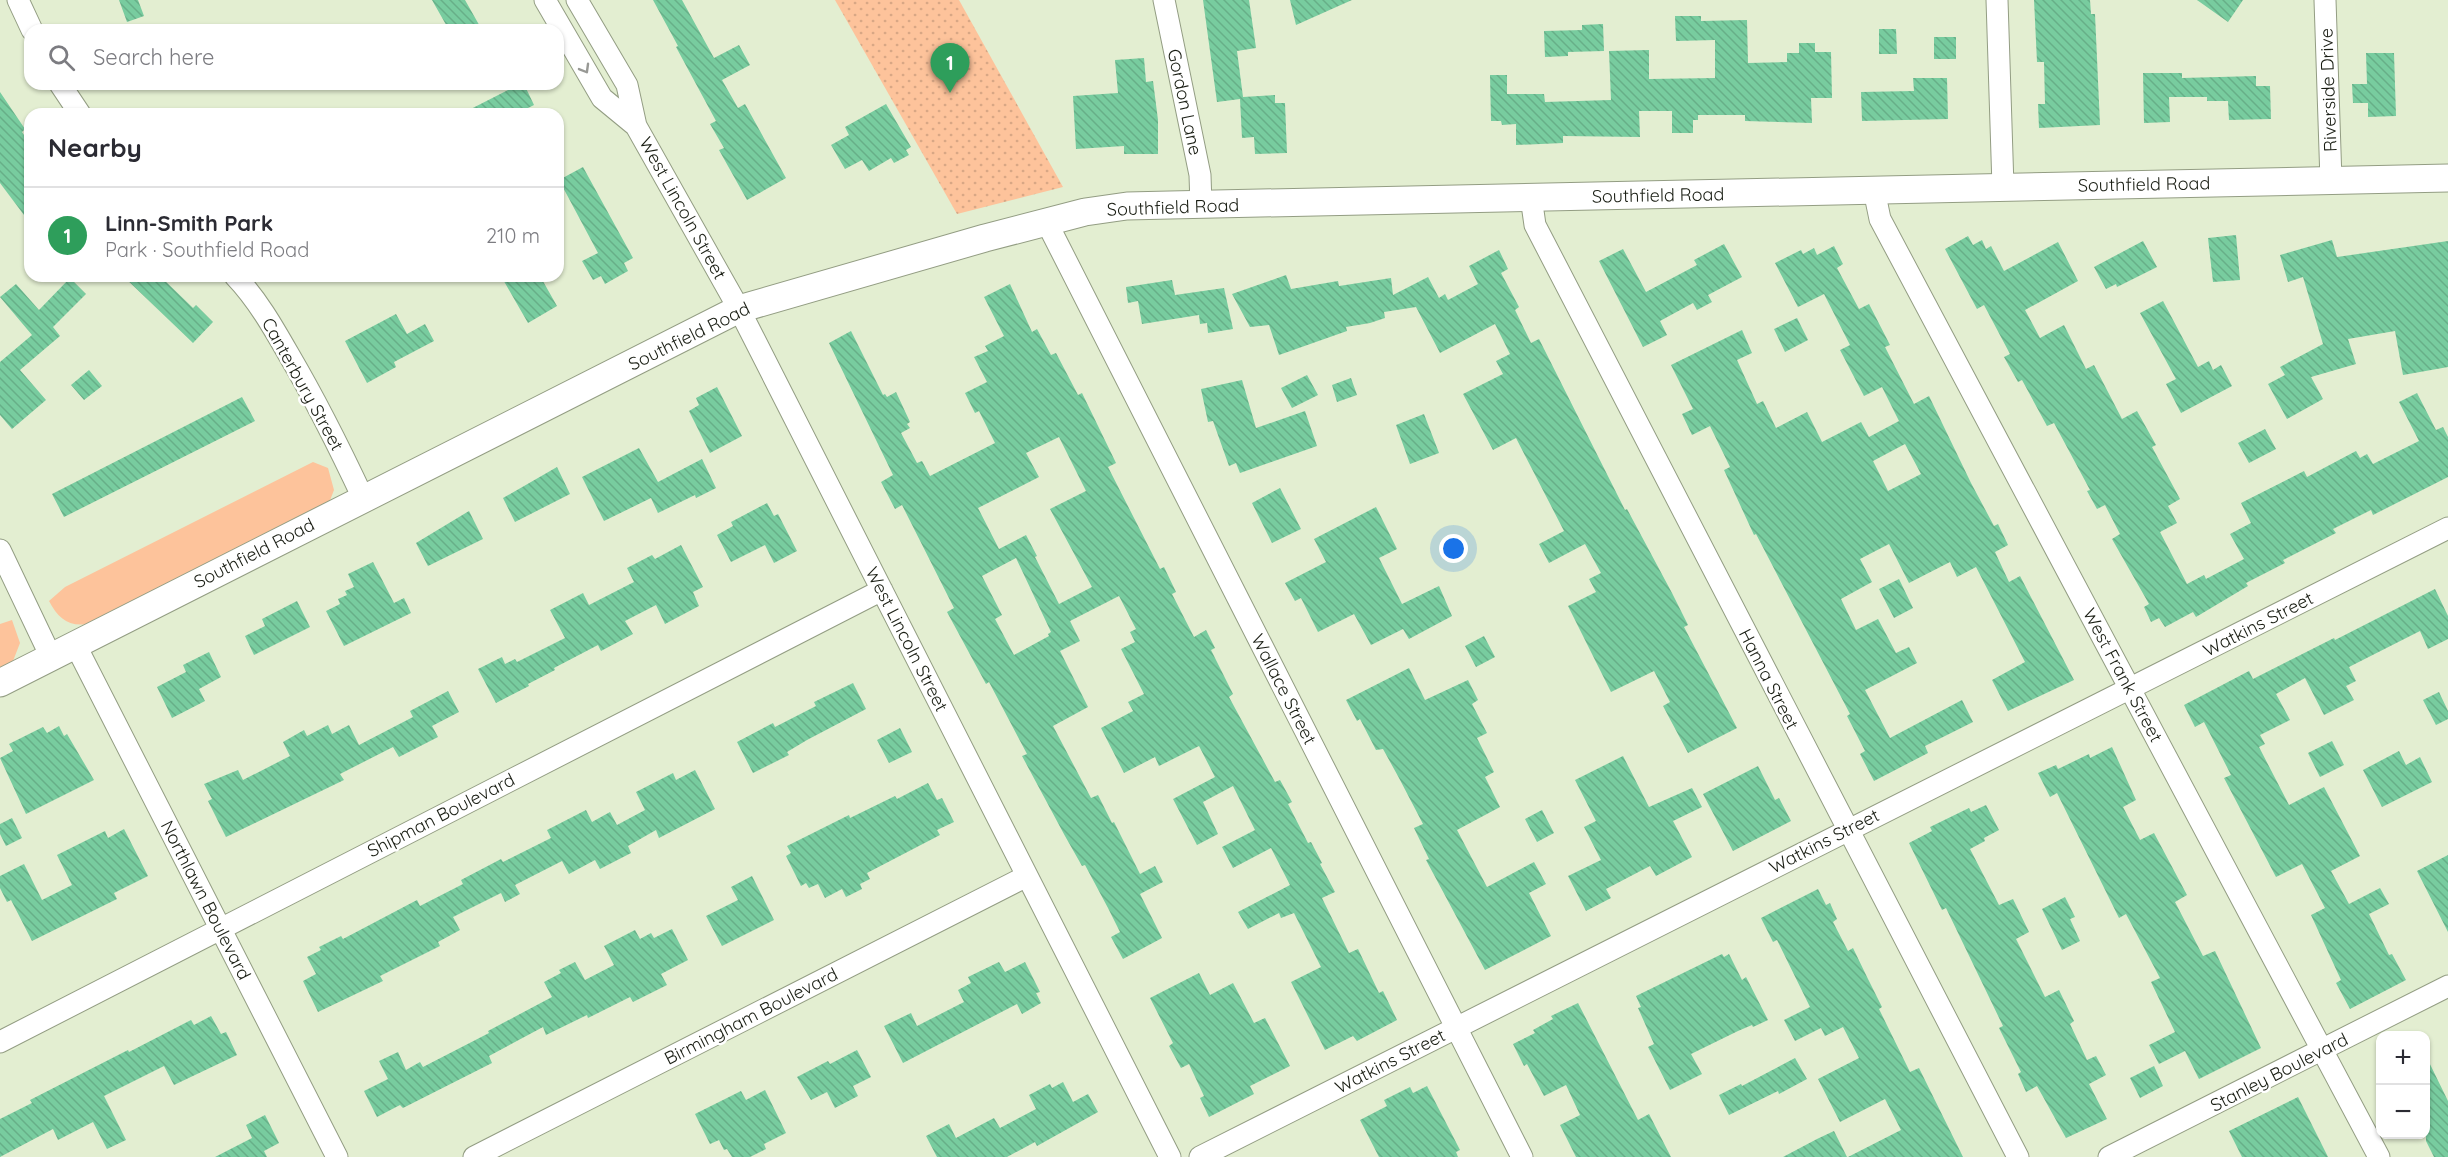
<!DOCTYPE html>
<meta charset="utf-8">
<style>
body{margin:0;font-family:Quicksand,sans-serif;background:#f7f7f7;color:#2b2b33}
.controls{position:absolute;right:18px;bottom:18px;display:grid;overflow:hidden;border-radius:12px;box-shadow:0 2px 4px #0004}
.controls button{width:54px;height:54px;display:grid;place-items:center;padding:0;border:0;border-bottom:2px solid #e1e1e2;background:#fff;color:#2b2b33;font:30px sans-serif}
.you{position:absolute;left:1454px;top:549px;width:21px;height:21px;margin:-15px;border:4px solid #fff;border-radius:50%;background:#1a73e8;box-shadow:0 0 0 9px #1a73e833}
.badge{display:grid;place-items:center;width:39px;height:39px;border-radius:50%;background:#0b8043;color:#fff;font-size:20px;font-weight:700}
.pin{position:absolute;translate:-50% -50px;filter:drop-shadow(0 2px 3px #0008)}
.pin::after{content:'';position:absolute;top:32px;width:21px;height:18px;background:inherit;clip-path:polygon(0 0,100% 0,50% 100%)}
.list{margin:0;padding:0;list-style:none}
h2{display:flex;justify-content:space-between;align-items:center;height:78px;margin:0;padding:0 24px;font-size:26px}
h2 small{font-size:20px;font-weight:400;color:#7c7c81}
.list li{display:grid;grid-template-columns:39px 1fr auto;gap:18px;align-items:center;box-sizing:border-box;height:96px;padding:0 24px;border-top:2px solid #e1e1e2}
.list b{display:block;font-size:22px;white-space:nowrap}
.list p{margin:0;font-size:20px;white-space:nowrap;color:#7c7c81}
.list em{font-size:20px;font-style:normal;color:#7c7c81}
.icon{flex:none;width:33px;height:33px;fill:none;stroke:currentColor;stroke-width:2;stroke-linecap:round;stroke-linejoin:round}
.map{position:relative;flex:none;width:2448px;height:1157px;overflow:hidden}
.search{position:absolute;background:#fff;box-shadow:0 2px 4px #0004;left:24px;top:24px;width:540px;height:66px;display:flex;align-items:center;gap:15px;box-sizing:border-box;padding:0 21px;border-radius:18px;color:#7c7c81;font-size:22px}
.panel{position:absolute;background:#fff;box-shadow:0 2px 4px #0004;left:24px;top:108px;width:540px;height:174px;border-radius:18px}
.map>svg:first-child{display:block}
.green{fill:#fdc39b}
.park{fill:url(#park-dots)}
.building{fill:url(#building-back-hatch);fill-rule:evenodd}
.lines{fill:none;stroke-linecap:round;stroke-linejoin:round}
.minor-casing{stroke:#939d83;stroke-width:23}
.major-casing{stroke:#939d83;stroke-width:29}
.minor{stroke:#fff;stroke-width:21}
.major{stroke:#fff;stroke-width:27}
.oneway{stroke:#989995}
.labels{text-anchor:middle;dominant-baseline:central;stroke-width:5;stroke-linejoin:round;paint-order:stroke}
.street-label{font-size:18px;fill:#191d13;stroke:#fff}
</style>
<div class="map">
<svg width="2448" height="1157" viewBox="0 0 2448 1157">
<defs>
<pattern id="park-dots" width="8" height="8" patternUnits="userSpaceOnUse" patternTransform="scale(1.5)"><rect width="8" height="8" fill="#fdc39b"/><path d="M2 2h.1M6 6h.1" fill="none" stroke="#d8a785" stroke-width="1.8" stroke-linecap="round"/></pattern>
<pattern id="building-back-hatch" width="6" height="6" patternUnits="userSpaceOnUse" patternTransform="scale(1.5)"><rect width="6" height="6" fill="#78cc9f"/><path d="M-1 5l2 2M0 0l6 6M5-1l2 2" fill="none" stroke="#67af88"/></pattern>
</defs>
<rect width="100%" height="100%" fill="#e3eed1"/>
<path class="green" d="M313,462L328,468L334,490L329,503L88,624C68,627 58,618 49,601L65,587Z
M12,620L20,643L13,661L0,671V624Z"/>
<path class="park" d="M835,0H959L1063,187L957,214Z"/>
<path class="building" d="M119,0H138L144,16L127,22Z
M432,0H465L482,30H449Z
M653,0H682L714,58L739,45L750,65L722,80L738,108L745,104L786,178L747,200L719,150L724,148L710,124L716,121L676,47L678,46Z
M1203,0H1249L1256,48L1237,51L1243,97L1275,95V103H1285L1287,153L1255,154L1254,137L1242,138L1240,99L1217,102Z
M1290,0H1352L1296,25Z
M2034,0H2090L2091,14H2095L2100,125L2039,128L2038,104H2045L2044,62H2037Z
M2197,0H2243L2228,22Z
M1675,16H1701V21L1747,20L1748,63L1787,62V53H1799V43H1815V52H1831L1832,98H1811L1812,123L1745,121V115H1698V120H1693V133H1672V111H1639L1640,137L1563,136V143L1516,145V124L1502,125L1501,121H1491L1490,75H1507V94H1544L1545,102L1611,100L1609,51L1649,50V79L1715,78V40L1676,41Z
M1603,24L1604,51L1568,52V56L1545,57L1544,31L1582,30V25Z
M1879,29H1896L1897,54H1879Z
M1934,37H1956V59H1934Z
M2366,53H2394L2396,116L2368,117V103H2353L2352,84H2367Z
M1144,58L1146,82L1153,81L1158,120V154H1124V146L1076,149L1073,96L1118,93L1115,60Z
M2143,73H2182V78L2256,76V86H2270L2271,119L2229,120L2228,101H2207V97H2169L2170,122L2144,123Z
M1913,78H1947L1948,119L1862,121L1861,92L1914,91Z
M520,84H524L534,105L516,114H461Z
M0,92L25,129L22,132L30,144V223L0,183Z
M886,104L911,147L906,150L909,155L894,163L891,158L869,171L862,160L845,169L831,145L849,135L845,127Z
M583,167L633,258L624,263L628,271L605,284L601,276L593,280L582,261L598,253L559,180Z
M2236,235L2240,280L2213,282L2208,238Z
M1968,236L1973,245L1982,240L1986,249L1991,246L2004,271L2058,242L2078,281L2025,310L2040,338L2064,325L2086,369L2094,365L2122,419L2137,411L2156,445L2152,447L2180,499L2168,506L2177,523L2160,532L2187,584L2204,575L2206,579L2244,559L2230,534L2251,523L2241,503L2304,471L2307,477L2356,451L2360,458L2367,454L2373,464L2419,441L2399,402L2417,393L2436,430L2443,427L2448,437V477L2373,515L2371,510L2333,529L2336,533L2283,560L2285,563L2246,583L2248,586L2196,617L2193,612L2165,627L2159,618L2151,622L2144,607L2149,604L2112,539L2120,534L2105,505L2097,509L2087,491L2090,490L2054,423L2047,426L2022,380L2018,382L2004,357L2010,354L1984,305L1977,309L1945,249Z
M2332,240L2337,257L2448,241V367L2403,375L2395,331L2348,339L2356,364L2311,377L2323,399L2287,419L2268,384L2285,375L2280,367L2323,344L2303,277L2288,282L2280,255Z
M2143,241L2157,267L2117,287L2116,284L2106,289L2094,267Z
M1724,244L1742,277L1708,295L1712,302L1697,310L1693,303L1660,321L1667,335L1643,347L1599,261L1623,249L1646,292L1697,265L1694,260Z
M1834,246L1843,264L1837,268L1859,309L1869,304L1890,345L1885,347L1914,404L1929,396L1971,483L1994,526L1998,524L2008,545L1995,552L2009,582L2020,576L2074,680L2008,711L1992,680L2025,662L1976,567L1957,577L1950,562L1909,583L1889,544L1860,559L1872,582L1841,599L1856,630L1878,619L1896,653L1909,647L1917,663L1865,690L1890,738L1962,700L1973,722L1925,746L1928,753L1874,781L1860,754L1865,751L1847,716L1850,714L1756,534L1754,535L1724,470L1730,467L1710,426L1692,435L1682,414L1693,409L1671,365L1742,330L1752,353L1737,360L1757,404L1763,401L1776,428L1807,412L1822,442L1861,422L1869,437L1899,421L1882,387L1864,396L1840,350L1850,345L1824,294L1798,307L1775,263L1801,250L1803,254L1814,248L1817,255ZM1905,444L1921,474L1888,491L1873,461Z
M1499,250L1508,269L1501,273L1519,307L1515,310L1531,343L1539,339L1625,510L1627,509L1672,593L1688,625L1684,627L1737,728L1688,753L1663,706L1670,702L1654,671L1611,692L1568,606L1596,592L1589,579L1601,573L1585,544L1549,563L1539,544L1564,531L1516,438L1493,450L1463,394L1503,374L1496,361L1510,354L1495,324L1440,353L1416,307L1384,312L1385,318L1370,323L1346,327L1347,331L1279,355L1269,325L1250,327L1232,294L1286,275L1291,289L1338,281L1339,286L1391,278L1393,295L1428,277L1439,298L1445,294L1448,300L1478,284L1469,266Z
M123,276H160L193,308L196,305L213,322L193,343Z
M501,276H540L557,306L528,323Z
M70,278L86,294L53,327L60,336L20,370L46,400L12,429L0,415V362L32,335L0,297L16,284L39,310Z
M1172,280L1175,295L1224,288L1233,329L1208,333L1207,323L1200,324L1199,315L1142,324L1138,301L1128,303L1126,287Z
M1010,284L1032,332L1037,329L1051,355L1056,353L1078,395L1082,393L1116,463L1108,467L1160,569L1164,567L1176,592L1172,594L1194,637L1206,630L1215,648L1211,650L1233,694L1229,697L1275,782L1280,780L1292,802L1288,804L1308,843L1311,842L1322,863L1320,864L1335,892L1322,898L1349,953L1358,949L1379,993L1383,991L1397,1020L1357,1041L1353,1036L1325,1050L1291,982L1321,967L1294,913L1281,918L1279,913L1248,929L1238,912L1290,885L1271,848L1233,868L1222,847L1255,830L1233,786L1203,802L1218,834L1197,845L1173,799L1215,777L1199,746L1159,766L1155,757L1124,773L1101,728L1133,711L1128,702L1144,694L1121,649L1135,642L1130,632L1136,629L1119,596L1070,621L1080,641L1060,651L1088,707L1053,726L1091,798L1098,795L1112,823L1114,822L1140,874L1155,866L1163,882L1140,894L1162,938L1123,959L1111,937L1120,932L1108,908L1085,865L1082,866L1065,836L1022,756L1027,754L989,682L986,684L947,612L954,608L902,505L895,509L881,482L893,475L829,343L851,331L883,395L885,394L887,397L896,392L910,422L907,424L910,428L901,433L917,463L922,461L930,476L995,443L979,411L975,413L965,393L987,382L974,357L988,351L985,346L1004,336L984,297ZM1059,437L1086,491L1050,509L1092,587L1059,604L1035,557L1037,556L1026,535L999,549L978,508L1039,477L1026,453ZM1016,558L1051,632L1048,634L1049,636L1014,655L995,619L1002,615L982,576Z
M2163,301L2198,367L2209,361L2213,370L2221,365L2232,386L2181,413L2166,384L2176,379L2140,313Z
M396,314L407,334L425,324L434,341L394,362L396,367L367,383L345,341Z
M1797,318L1808,340L1785,352L1774,329Z
M89,370L102,386L84,400L71,385Z
M1307,375L1318,395L1292,408L1281,388Z
M1351,378L1357,395L1337,402L1332,385Z
M1242,380L1256,428L1305,411L1317,446L1240,473L1236,463L1229,466L1213,421L1208,422L1201,389Z
M717,387L742,436L710,453L689,411L699,405L696,398Z
M242,397L255,421L64,517L52,494Z
M1424,414L1439,453L1410,464L1396,425Z
M2265,429L2276,449L2249,463L2238,443Z
M639,448L658,482L702,459L716,488L696,498L695,495L658,513L651,498L604,521L582,477Z
M557,467L570,494L515,522L503,498Z
M1280,488L1301,529L1272,543L1252,503Z
M767,503L774,516L778,514L797,551L774,563L765,545L731,562L717,535L733,526L731,522Z
M1376,507L1397,549L1379,558L1402,604L1439,586L1452,616L1409,639L1403,629L1371,645L1354,614L1318,632L1301,598L1295,601L1285,583L1326,562L1314,539Z
M469,511L483,539L428,566L416,543Z
M681,545L703,587L693,592L699,606L665,624L656,605L625,621L633,634L601,651L598,645L554,668L555,670L528,684L529,686L496,703L478,669L502,657L505,664L515,659L517,662L565,638L550,610L583,593L589,605L634,582L627,568L652,555L655,559Z
M373,562L394,603L404,598L411,613L344,646L326,611L340,604L338,599L347,595L345,591L354,587L348,574Z
M1899,579L1913,608L1894,618L1879,589Z
M2435,589L2448,616V639L2428,649L2420,631L2349,667L2356,681L2346,686L2354,700L2324,715L2305,678L2276,694L2290,720L2260,735L2265,744L2259,747L2289,805L2324,787L2360,856L2331,871L2349,904L2380,888L2389,904L2369,914L2389,955L2392,954L2406,980L2350,1009L2336,983L2341,980L2311,915L2325,908L2302,864L2276,877L2224,778L2231,775L2204,722L2195,727L2184,705L2249,671L2253,679L2334,638L2335,640Z
M297,601L310,627L254,655L245,636L265,626L262,619Z
M1484,636L1495,657L1476,667L1465,646Z
M209,652L221,677L199,689L205,701L172,718L157,687L186,672L183,665Z
M1409,668L1425,700L1468,680L1478,700L1472,704L1487,733L1477,738L1494,772L1485,777L1500,807L1457,830L1487,887L1534,862L1546,884L1529,893L1551,936L1485,970L1426,860L1429,859L1414,828L1423,824L1399,778L1383,749L1376,750L1360,719L1357,721L1346,700Z
M853,683L866,709L807,740L787,752L789,755L753,773L737,742L773,723L775,727L816,706L814,702Z
M448,691L459,712L432,726L438,737L399,757L393,747L340,774L344,780L226,837L208,801L212,799L204,784L238,770L243,780L290,756L283,742L304,730L307,736L328,725L332,734L349,725L359,745L413,717L410,711Z
M2439,692L2448,711V719L2436,725L2423,700Z
M59,726L64,736L67,734L94,780L26,814L0,758L13,751L9,744L43,727L47,733Z
M900,728L912,752L889,763L877,740Z
M2332,741L2344,765L2320,777L2308,753Z
M2112,747L2136,800L2123,807L2140,840L2154,833L2187,895L2175,902L2203,956L2215,951L2261,1048L2199,1079L2185,1051L2159,1064L2149,1045L2175,1032L2151,982L2160,978L2126,914L2119,918L2057,793L2050,797L2038,773L2056,765L2058,769L2089,754L2090,758Z
M2399,751L2406,765L2420,757L2432,782L2382,807L2363,770Z
M1623,756L1649,807L1692,788L1702,807L1673,821L1692,857L1656,876L1650,866L1606,889L1611,898L1586,911L1568,876L1601,860L1584,827L1596,821L1575,780Z
M1758,766L1775,800L1779,798L1791,821L1733,851L1703,794Z
M695,770L715,809L659,838L656,830L628,846L631,853L600,869L595,860L569,874L562,861L515,885L520,894L505,902L501,893L453,917L460,930L438,942L440,946L380,976L383,981L318,1012L303,981L316,974L307,957L321,950L319,947L341,936L343,939L417,900L420,906L463,884L461,880L501,859L503,862L551,838L547,830L586,810L592,822L610,812L617,825L645,810L636,792L673,773L676,780Z
M928,783L937,800L942,798L954,822L937,830L940,835L867,873L870,879L860,884L862,889L846,897L842,889L825,898L818,884L809,888L806,883L801,886L786,856L791,853L787,846L849,815L850,818L895,796L897,799Z
M1986,805L1999,830L1984,838L1985,841L1970,849L1999,905L2013,899L2029,932L2016,939L2045,997L2059,990L2074,1021L2070,1024L2087,1060L2096,1056L2106,1075L2089,1084L2107,1119L2066,1138L2037,1086L2026,1092L2018,1074L2021,1072L1999,1028L2003,1026L1946,908L1942,910L1909,843L1932,831L1930,827L1969,808L1971,812Z
M1542,810L1554,833L1537,842L1525,819Z
M12,818L22,838L6,846L0,834V824Z
M124,829L148,876L114,893L117,899L32,941L11,900L7,902L0,888V876L24,864L42,900L72,885L57,855L105,831L108,838Z
M2448,855V932L2417,871Z
M752,876L774,920L722,946L706,916L738,900L731,887Z
M1818,889L1826,905L1830,903L1837,919L1833,922L1848,951L1853,948L1867,977L1882,1007L1879,1009L1910,1072L1919,1068L1963,1157H1848L1901,1130L1885,1099L1840,1122L1818,1079L1859,1058L1843,1027L1825,1036L1821,1028L1795,1041L1784,1020L1810,1007L1777,940L1773,942L1761,918Z
M2065,897L2075,917L2070,919L2080,941L2062,950L2042,909Z
M672,929L688,960L661,974L667,985L633,1002L630,997L588,1018L587,1015L546,1035L543,1027L489,1056L492,1063L403,1108L400,1105L377,1117L364,1091L388,1079L379,1061L398,1052L406,1070L420,1062L423,1067L489,1033L488,1031L552,997L544,982L561,973L559,970L575,962L585,980L614,965L604,946L635,930L640,939L651,933L654,938Z
M1722,954L1724,957L1729,954L1742,980L1746,977L1768,1020L1753,1027L1752,1025L1738,1031L1691,1054L1702,1074L1670,1090L1648,1047L1654,1044L1638,1008L1641,1007L1636,996Z
M999,962L1005,972L1025,962L1040,992L1036,993L1041,1003L1022,1014L1017,1004L903,1063L884,1026L911,1013L917,1026L964,1002L958,990L971,983L968,977Z
M1199,973L1210,995L1233,983L1254,1023L1265,1018L1290,1066L1250,1086L1254,1094L1209,1117L1200,1098L1204,1096L1189,1064L1181,1068L1169,1046L1173,1043L1150,998Z
M1578,1003L1638,1120L1649,1114L1671,1157H1576L1560,1125L1580,1115L1566,1085L1544,1096L1527,1064L1524,1066L1513,1044L1535,1033L1533,1030L1553,1019L1551,1016Z
M211,1016L221,1034L226,1032L237,1055L174,1085L164,1066L104,1096L126,1140L107,1149L93,1122L58,1140L53,1129L0,1157V1119L32,1103L30,1100L128,1050L129,1052L191,1020L194,1025Z
M857,1050L871,1077L853,1086L858,1096L835,1108L827,1092L811,1100L797,1077L828,1061L830,1064Z
M2426,1056L2448,1101V1157H2434L2426,1141Z
M1795,1058L1807,1079L1779,1094L1778,1091L1729,1115L1719,1095L1741,1084L1742,1086Z
M2154,1066L2163,1086L2140,1098L2130,1078Z
M1063,1082L1073,1102L1088,1094L1098,1112L1037,1146L1035,1142L1007,1157H937L926,1136L949,1124L956,1138L994,1118L1000,1128L1036,1109L1029,1095L1050,1084L1052,1088Z
M1427,1086L1460,1150L1456,1152L1458,1157H1379L1360,1120L1387,1106L1384,1100L1410,1087L1413,1093Z
M765,1090L786,1133L764,1144L766,1149L750,1157H732L727,1149L724,1150L719,1140L710,1144L695,1114L741,1091L746,1100Z
M2298,1097L2328,1157H2242L2229,1131Z
M265,1115L279,1143L264,1151L267,1157H215L252,1138L246,1125Z
M1834,1131L1847,1157H1783L1817,1139Z"/>
<g class="lines">
<g class="minor-casing">
<path id="minor" d="M18,0L32,30
M545,0L602,98L636,126
M577,0L627,85L636,126L739,309L1170,1157
M1164,0L1200,175L1201,205
M1997,0L2003,187
M2325,0L2331,181
M60,84L80,114
M1874,190L1880,219L2379,1157
M1531,197L1535,225L2018,1157
M1046,221L1522,1157
M235,276C257,299 273,327 289,355C316,401 340,449 363,498
M0,550L51,657
M75,644L337,1157
M0,1042L882,590
M474,1157L1027,876
M1200,1157L2448,528
M2109,1157L2448,986"/>
</g>
<g class="major-casing">
<path id="major" d="M0,683L739,309L985,238L1085,212L1127,206L1170,205L2448,178"/>
</g>
<use href="#minor" class="minor"/>
<use href="#major" class="major"/>
</g>
<defs><path id="oneway-chevron" d="M-2-3.5L2.5 0L-2 3.5" fill="none" stroke-width="1.6" stroke-linecap="round" stroke-linejoin="round" transform="scale(1.5)"/></defs>
<use class="oneway" href="#oneway-chevron" transform="translate(585 69) rotate(60)"/>
<g class="labels">
<g class="street-label">
<text transform="translate(2328 90) rotate(-92)">Riverside Drive</text>
<text transform="translate(1185 102) rotate(78)">Gordon Lane</text>
<text transform="translate(2144 184) rotate(-1)">Southfield Road</text>
<text transform="translate(1658 195) rotate(-1)">Southfield Road</text>
<text transform="translate(1173 207) rotate(-2)">Southfield Road</text>
<text transform="translate(683 208) rotate(61)">West Lincoln Street</text>
<text transform="translate(689 336) rotate(-26)">Southfield Road</text>
<text transform="translate(303 384) rotate(61)">Canterbury Street</text>
<text transform="translate(254 553) rotate(-27)">Southfield Road</text>
<text transform="translate(2258 624) rotate(-27)">Watkins Street</text>
<text transform="translate(907 639) rotate(63)">West Lincoln Street</text>
<text transform="translate(2123 675) rotate(62)">West Frank Street</text>
<text transform="translate(1769 679) rotate(63)">Hanna Street</text>
<text transform="translate(1284 689) rotate(63)">Wallace Street</text>
<text transform="translate(441 815) rotate(-27)">Shipman Boulevard</text>
<text transform="translate(1824 841) rotate(-27)">Watkins Street</text>
<text transform="translate(206 900) rotate(63)">Northlawn Boulevard</text>
<text transform="translate(751 1016) rotate(-27)">Birmingham Boulevard</text>
<text transform="translate(1390 1061) rotate(-27)">Watkins Street</text>
<text transform="translate(2279 1072) rotate(-27)">Stanley Boulevard</text>
</g>
</g>
</svg>
<div class="controls">
<button>+</button>
<button>−</button>
</div>
<div class="you"></div>
<div class="pin badge" style="left:950px;top:93px;background:#2e9e5b">1</div>
<div class="search"><svg class="icon" aria-label="search" viewBox="0 0 24 24"><circle cx="10" cy="10" r="6"/><path d="M15 15l6 6"/></svg>Search here</div>
<section class="panel">
<h2>Nearby<small></small></h2>
<ul class="list">
<li><span class="badge" style="background:#2e9e5b">1</span><div><b>Linn-Smith Park</b><p>Park · Southfield Road</p></div><em>210 m</em></li>
</ul>
</section>
</div>
